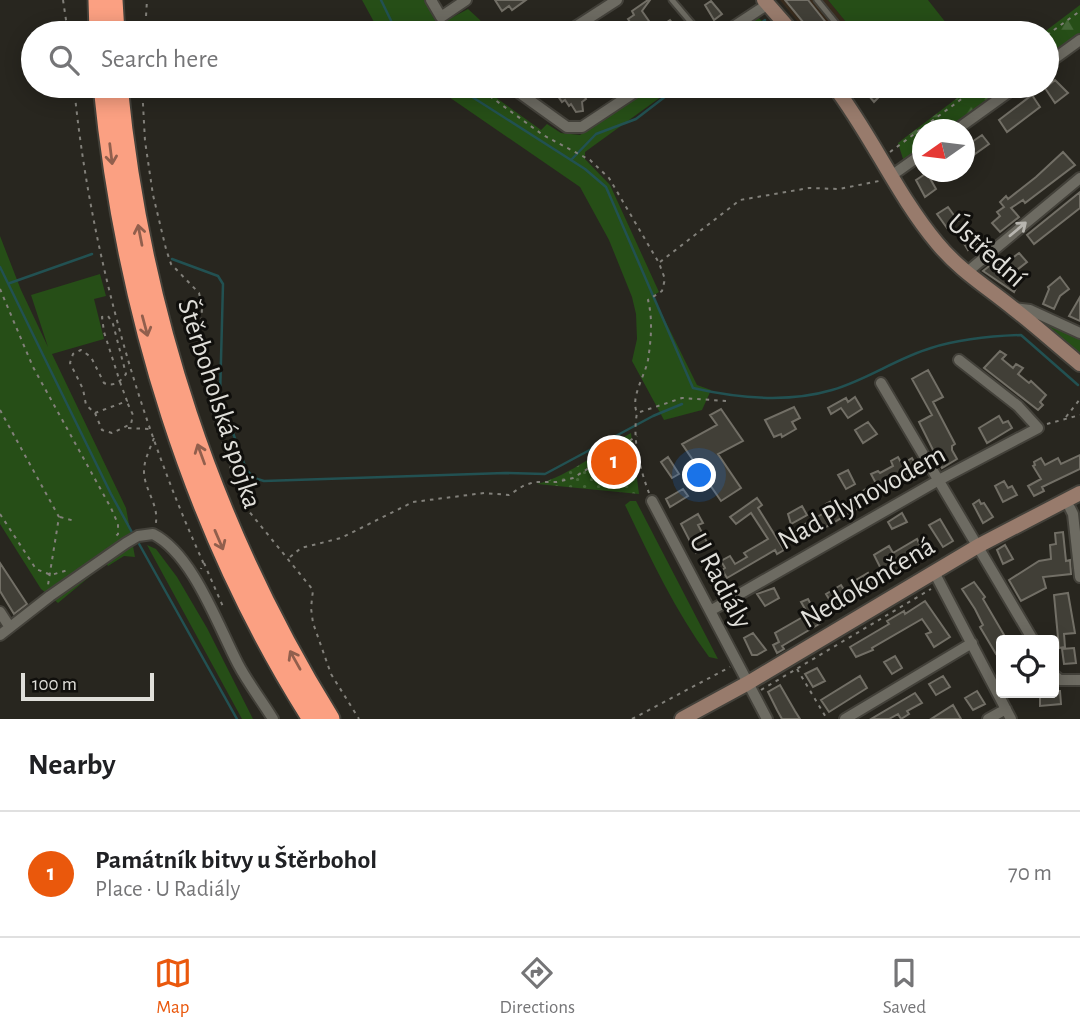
<!DOCTYPE html>
<meta charset="utf-8">
<style>
body{margin:0;font-family:"Alegreya Sans",sans-serif;background:#f2f2f2;color:#202124}
.controls{position:absolute;right:21px;bottom:21px;display:grid;overflow:hidden;border-radius:7px;box-shadow:0 4px 18px #0003}
.controls button{width:63px;height:63px;display:grid;place-items:center;padding:0;border:0;border-bottom:2px solid #e0e0e0;background:#fff;color:#202124;font:35px sans-serif}
.compass{position:absolute;left:912px;top:119px;width:63px;height:63px;border-radius:50%;background:#fff;box-shadow:0 4px 18px #0003;rotate:256deg}
.scale{position:absolute;left:21px;bottom:18px;width:133px;box-sizing:border-box;padding-left:7px;border:4px solid #e0dfda;border-top:0;font-size:19px;line-height:24px;white-space:nowrap;color:#e0dfda;-webkit-text-stroke:5px #100f0c;paint-order:stroke}
.you{position:absolute;left:700px;top:476px;width:24px;height:24px;margin:-18px;border:5px solid #fff;border-radius:50%;background:#1a73e8;box-shadow:0 0 0 10px #1a73e833}
.badge{display:grid;place-items:center;width:46px;height:46px;border-radius:50%;background:#ea580c;color:#fff;font-size:23px;font-weight:700}
.pin{position:absolute;translate:-50% -50%;border:4px solid #fff;box-shadow:0 2px 7px #0006}
.list{margin:0;padding:0;list-style:none}
h2{display:flex;justify-content:space-between;align-items:center;height:91px;margin:0;padding:0 28px;font-size:30px}
h2 small{font-size:23px;font-weight:400;color:#757577}
.list li{display:grid;grid-template-columns:46px 1fr auto;gap:21px;align-items:center;box-sizing:border-box;height:126px;padding:0 28px;border-top:2px solid #e0e0e0}
.list b{display:block;font-size:26px;white-space:nowrap}
.list p{margin:0;font-size:23px;white-space:nowrap;color:#757577}
.list em{font-size:23px;font-style:normal;color:#757577}
.icon{flex:none;width:38px;height:38px;fill:none;stroke:currentColor;stroke-width:2;stroke-linecap:round;stroke-linejoin:round}
.map{position:relative;flex:none;width:1080px;height:719px;overflow:hidden}
.search{position:absolute;background:#fff;box-shadow:0 4px 18px #0003;left:21px;right:21px;top:21px;height:77px;display:flex;align-items:center;gap:18px;box-sizing:border-box;padding:0 24px;border-radius:38px;color:#757577;font-size:26px}
.sheet{height:217px;background:#fff}
nav{display:flex;justify-content:space-around;align-items:center;box-sizing:border-box;height:98px;border-top:2px solid #e0e0e0;background:#fff;font-size:19px;color:#757577}
nav a{display:grid;justify-items:center;gap:4px}
nav .on{color:#ea580c}
.map>svg:first-child{display:block}
.commercial{fill:#372b1d}
.green{fill:#264e17}
.forest{fill:url(#forest-firs)}
.park{fill:url(#park-dots)}
.lines{fill:none;stroke-linecap:round;stroke-linejoin:round}
.stream{stroke:#225152;stroke-width:2.5}
.building{fill:#413f37;stroke:#726f66;stroke-width:2}
.lane-casing{stroke:#43413a;stroke-width:9}
.street-casing{stroke:#43413a;stroke-width:14}
.secondary-casing{stroke:#43413a;stroke-width:18}
.highway-casing{stroke:#43413a;stroke-width:23}
.path{stroke:#82807a;stroke-width:2;stroke-dasharray:3.5 5;stroke-linecap:butt}
.lane{stroke:#6d6b62;stroke-width:5}
.street{stroke:#6d6b62;stroke-width:10}
.secondary{stroke:#987b6c;stroke-width:14}
.highway{stroke:#fba082;stroke-width:19}
.oneway{stroke:#915f4d}
.oneway2{stroke:#b8b6b0}
.labels{text-anchor:middle;dominant-baseline:central;stroke-width:6;stroke-linejoin:round;paint-order:stroke}
.street-label{font-size:28px;fill:#e0dfda;stroke:#100f0c}
</style>
<div class="map">
<svg width="1080" height="719" viewBox="0 0 1080 719">
<defs>
<pattern id="forest-firs" width="22" height="20" patternUnits="userSpaceOnUse" patternTransform="scale(1.75)"><rect width="22" height="20" fill="#264e17"/><path d="M5 1l3.5 6h-7zM16 11l3.5 6h-7z" fill="#456738"/></pattern>
<pattern id="park-dots" width="8" height="8" patternUnits="userSpaceOnUse" patternTransform="scale(1.75)"><rect width="8" height="8" fill="#264e17"/><path d="M2 2h.1M6 6h.1" fill="none" stroke="#456738" stroke-width="1.8" stroke-linecap="round"/></pattern>
</defs>
<rect width="100%" height="100%" fill="#28261f"/>
<path class="commercial" d="M780,0H828L855,33H807Z"/>
<path class="green" d="M362,0H424L438,25L468,9L480,20L487,33H380Z
M828,0H928L954,33H855Z
M758,17L763,22L748,33H733Z
M433,86H480L541,130L547,124L561,133L580,135L654,86H676L585,152V159L610,185L659,292L653,296L697,385L711,390L702,410L664,420L632,361L637,339L636,314L632,297L609,240L580,187Z
M0,236L21,290L48,347L31,295L100,274L106,296L94,299L104,339L52,354L126,508L135,557L124,556L108,566L106,563L58,603L41,589L0,524Z
M1027,314L1080,337V358Z
M630,501H636L718,659L709,657C675,611 650,557 625,505Z
M147,545L156,549L177,577L207,628L253,719H242Z"/>
<path class="forest" d="M1080,5V33L1047,57V33H1043Z
M973,86H1008L948,129L922,130V148L904,162L898,143Z"/>
<path class="park" d="M631,433L639,494L537,484C571,475 600,450 631,433Z"/>
<g class="lines">
<path class="stream" d="M381,0L397,33
M748,33L765,20
M455,86L585,169L606,187L693,388C737,398 788,403 832,390C867,380 897,358 931,348C960,339 990,336 1021,335L1078,385
M571,160L596,134L636,119L679,86
M172,259L218,276L223,284L220,397L246,469L254,478L264,481L505,473L545,474L653,416L682,404
M0,267L111,494L134,536
M10,283L92,254
M138,542L237,719"/>
</g>
<path class="building" d="M495,0H526L512,10L509,6L502,11Z
M648,0H650L642,11L651,24L637,33L628,19L634,15L632,11Z
M785,0H808L828,25L818,33H812Z
M711,1L722,14L714,20L705,5Z
M670,20L680,33H651Z
M1055,80L1068,93L1055,103L1045,88Z
M551,86H571L575,93L580,89L586,99L582,102L583,111L576,112L571,104L569,106L565,100L562,102Z
M869,86H881L885,91L874,102L864,90Z
M1032,95L1040,107L1007,132L999,120Z
M982,135L989,144L975,154L969,144Z
M1063,152L1075,165L1025,203L1023,200L1011,208L1019,217L1000,232L992,223L1000,216L997,212L1004,207L1000,202L1006,196L1008,199L1036,177Z
M927,173L936,189L925,197L916,180Z
M1080,192V208L1034,244L1027,235Z
M948,207L958,221L947,228L937,214Z
M971,230L979,242L968,250L960,237Z
M1019,253L1027,262L1013,273L1021,278L1014,292L983,271L993,263L1002,266Z
M1060,277L1069,289L1060,296L1054,309L1043,304L1049,289L1048,287Z
M1080,297V321L1069,316Z
M1000,351L1006,355L1002,359L1013,368L1016,364L1023,368L1018,374L1029,383L1031,381L1046,395L1040,402L1043,405L1038,410L984,368Z
M928,370L943,397L933,402L955,444L952,446V450L957,459L942,468L919,422L932,415L912,379Z
M855,397L862,409L848,418L841,408L831,414L828,408L846,398L848,402Z
M794,407L800,418L792,422L796,429L782,437L781,434L774,437L765,420Z
M721,409L743,441L718,454L741,488L721,501L682,444L717,425L710,415Z
M999,416L1003,423L1008,421L1012,428L987,443L979,428Z
M868,422L877,434L863,443L855,430Z
M1080,455V469L1042,487L1044,491L1034,496L1028,486L1041,479L1033,466L1035,465L1034,462L1041,458L1045,465L1058,458L1061,464Z
M668,457L679,474L672,478L661,462Z
M898,457L902,464L912,458L918,468L879,489L871,474L878,471L880,473L893,466L891,461Z
M848,470L855,484L846,489L838,475Z
M1004,481L1008,488L1012,486L1017,495L1003,502L995,486Z
M683,489L688,496L670,507L666,499Z
M866,489L872,500L814,534L809,531L805,524L829,510L826,504L833,500L839,510L857,499L855,496Z
M757,498L762,505L758,508L784,550L777,554L775,550L727,578L722,570L725,568L721,561L730,556L735,564L747,557L744,553L768,539L751,513L736,524L730,517Z
M979,500L981,504L984,503L993,517L983,523L973,504Z
M802,506L807,515L791,524L788,514Z
M902,513L907,522L892,529L888,522Z
M698,514L703,523L698,525L709,546L696,553L681,524Z
M940,519L953,541L943,547L929,525Z
M1063,532L1066,561L1070,560L1071,574L1043,577L1046,588L1021,601L1009,580L1039,561L1051,559L1050,545L1056,544L1055,533Z
M917,539L926,557L886,579L874,555L889,546L893,553Z
M1005,545L1013,559L1003,564L997,550Z
M0,563L27,604L14,614L0,591Z
M868,573L875,586L862,594L854,581Z
M974,582L985,597L983,599L1007,640H1001V652L996,654L980,627L983,625L975,609L962,589Z
M841,585L851,601L844,605L843,602L834,607L826,594Z
M774,588L779,598L765,606L757,594Z
M1068,593L1075,633L1064,634L1065,647L1059,648L1054,595Z
M808,599L821,623L782,646L784,649L777,653L773,645L779,642L775,633L808,614L801,602Z
M925,601L950,637L934,647L926,634L931,632L922,619L872,648L873,650L856,657L850,647L889,624L887,621L904,611L905,614Z
M753,633L766,650L757,655H752L744,638Z
M1074,648L1076,663L1064,664L1062,649Z
M895,656L902,668L892,674L884,662Z
M817,668L825,681L813,687L805,674Z
M860,676L867,688L829,712L821,700Z
M943,676L950,687L936,695L929,684Z
M780,685L795,711L800,719H782L777,710L768,692Z
M977,691L985,704L973,710L965,698Z
M1054,691H1060L1061,704L1040,706V693Z
M915,693L922,703L907,711L909,714L901,719L898,714L889,719H871Z
M953,705L961,719H931Z"/>
<g class="lines">
<g class="lane-casing">
<path id="lane" d="M672,0L700,33
M817,0L844,33"/>
</g>
<g class="street-casing">
<path id="street" d="M431,0L441,17L466,0
M566,33L617,0
M724,33L768,4
M1047,64L1080,40
M510,86L567,127H582L644,86
M956,130L1017,86
M891,176L922,154
M966,273L1080,178
M1014,308L1030,310L1080,333
M881,383L1033,640
M652,501L767,719
M1070,508L1073,514L1080,577
M934,572L1011,719
M710,611L939,480L1038,428L1018,406L959,360
M0,612L9,626
M0,635L50,596L126,543L138,536L153,534C193,554 218,626 238,664C248,683 262,701 273,719
M1054,675L1060,680H1080
M845,719L972,643
M988,719L1006,709"/>
</g>
<g class="secondary-casing">
<path id="secondary" d="M764,0L793,33
M834,86C872,136 897,195 937,243C959,270 987,287 1014,309C1037,327 1058,346 1080,364
M682,719L748,683L978,546L1080,493"/>
</g>
<g class="highway-casing">
<path id="highway" d="M98,0L99,33
M113,0L115,33
M103,86C125,308 192,530 312,719
M118,86C140,310 211,527 330,719"/>
</g>
<path class="path" d="M63,0L68,33
M145,33L147,0
M1047,35L1080,11
M74,86C89,245 137,417 203,562L201,569
M142,86L145,141L153,195L166,249L171,264L199,293L202,306L200,365L212,413L243,504L313,590L311,608L313,623L331,674L359,719
M476,86L543,135L590,160L609,178L659,263L665,279L662,291L648,300C653,320 651,340 648,360C645,376 630,397 637,413
M890,152L979,86
M660,262L740,200L809,188L839,189L879,181
M0,289L33,367L111,508L118,524V534L113,539
M120,382L127,401L95,413L86,405L83,389L70,363L73,354L81,350L91,357L104,383C114,387 120,382 126,374L113,324L108,316L102,317L104,332L120,382
M0,410L59,517L48,585
M95,413L102,430L112,433L131,424L133,415L127,402
M1066,417L1080,399
M1047,424L1080,415
M128,428L150,429
M154,438C150,449 144,460 144,471C144,491 161,506 155,527
M614,456L619,467
M605,464L623,445L637,436
M649,493C640,469 632,439 637,413L682,398L726,401
M0,514L36,569L51,575L68,570
M60,517L75,521
M290,557L301,548L341,538L413,502L484,493L509,495L523,486L534,482H557L573,478L597,463L617,469L639,467
M204,563L224,609
M797,669L827,719
M761,690L931,589
M632,719L730,667"/>
<use href="#lane" class="lane"/>
<use href="#street" class="street"/>
<use href="#secondary" class="secondary"/>
<use href="#highway" class="highway"/>
</g>
<defs><path id="oneway-shaft" d="M-6 0H5M1.5-3L5.5 0L1.5 3" fill="none" stroke-width="1.6" stroke-linecap="round" stroke-linejoin="round" transform="scale(1.75)"/></defs>
<g class="oneway">
<use href="#oneway-shaft" transform="translate(111 154) rotate(83)"/>
<use href="#oneway-shaft" transform="translate(140 235) rotate(-101)"/>
<use href="#oneway-shaft" transform="translate(145 326) rotate(75)"/>
<use href="#oneway-shaft" transform="translate(201 454) rotate(-110)"/>
<use href="#oneway-shaft" transform="translate(219 540) rotate(67)"/>
<use href="#oneway-shaft" transform="translate(295 660) rotate(-119)"/>
</g>
<use class="oneway2" href="#oneway-shaft" transform="translate(1018 229) rotate(-40)"/>
<g class="labels">
<g class="street-label">
<text transform="translate(986 251) rotate(42)">Ústřední</text>
<text transform="translate(219 404) rotate(72)">Štěrboholská spojka</text>
<text transform="translate(862 498) rotate(-29)">Nad Plynovodem</text>
<text transform="translate(720 581) rotate(62)">U Radiály</text>
<text transform="translate(868 583) rotate(-31)">Nedokončená</text>
</g>
</g>
</svg>
<div class="controls">
<button><svg class="icon" aria-label="locate" viewBox="0 0 24 24"><circle cx="12" cy="12" r="6"/><path d="M12 2v4M12 18v4M2 12h4M18 12h4"/></svg></button>
</div>
<svg class="compass" viewBox="-18 -18 36 36"><path d="M0-13l5 13h-10z" fill="#e53935"/><path d="M0 13l5-13h-10z" fill="#757577"/></svg>
<div class="scale">100 m</div>
<div class="you"></div>
<div class="pin badge" style="left:614px;top:462px">1</div>
<div class="search"><svg class="icon" aria-label="search" viewBox="0 0 24 24"><circle cx="10" cy="10" r="6"/><path d="M15 15l6 6"/></svg>Search here</div>
</div>
<section class="sheet">
<h2>Nearby<small></small></h2>
<ul class="list">
<li><span class="badge">1</span><div><b>Památník bitvy u Štěrbohol</b><p>Place · U Radiály</p></div><em>70 m</em></li>
</ul>
</section>
<nav>
<a class="on"><svg class="icon" aria-label="map" viewBox="0 0 24 24"><path d="M3 6l6-2 6 2 6-2v14l-6 2-6-2-6 2zM9 4v14M15 6v14"/></svg>Map</a>
<a><svg class="icon" aria-label="directions" viewBox="0 0 24 24"><path d="M12 3l9 9-9 9-9-9zM9 14v-3h6M13 9l2 2-2 2"/></svg>Directions</a>
<a><svg class="icon" aria-label="saved" viewBox="0 0 24 24"><path d="M7 4h10v16l-5-4-5 4z"/></svg>Saved</a>
</nav>
